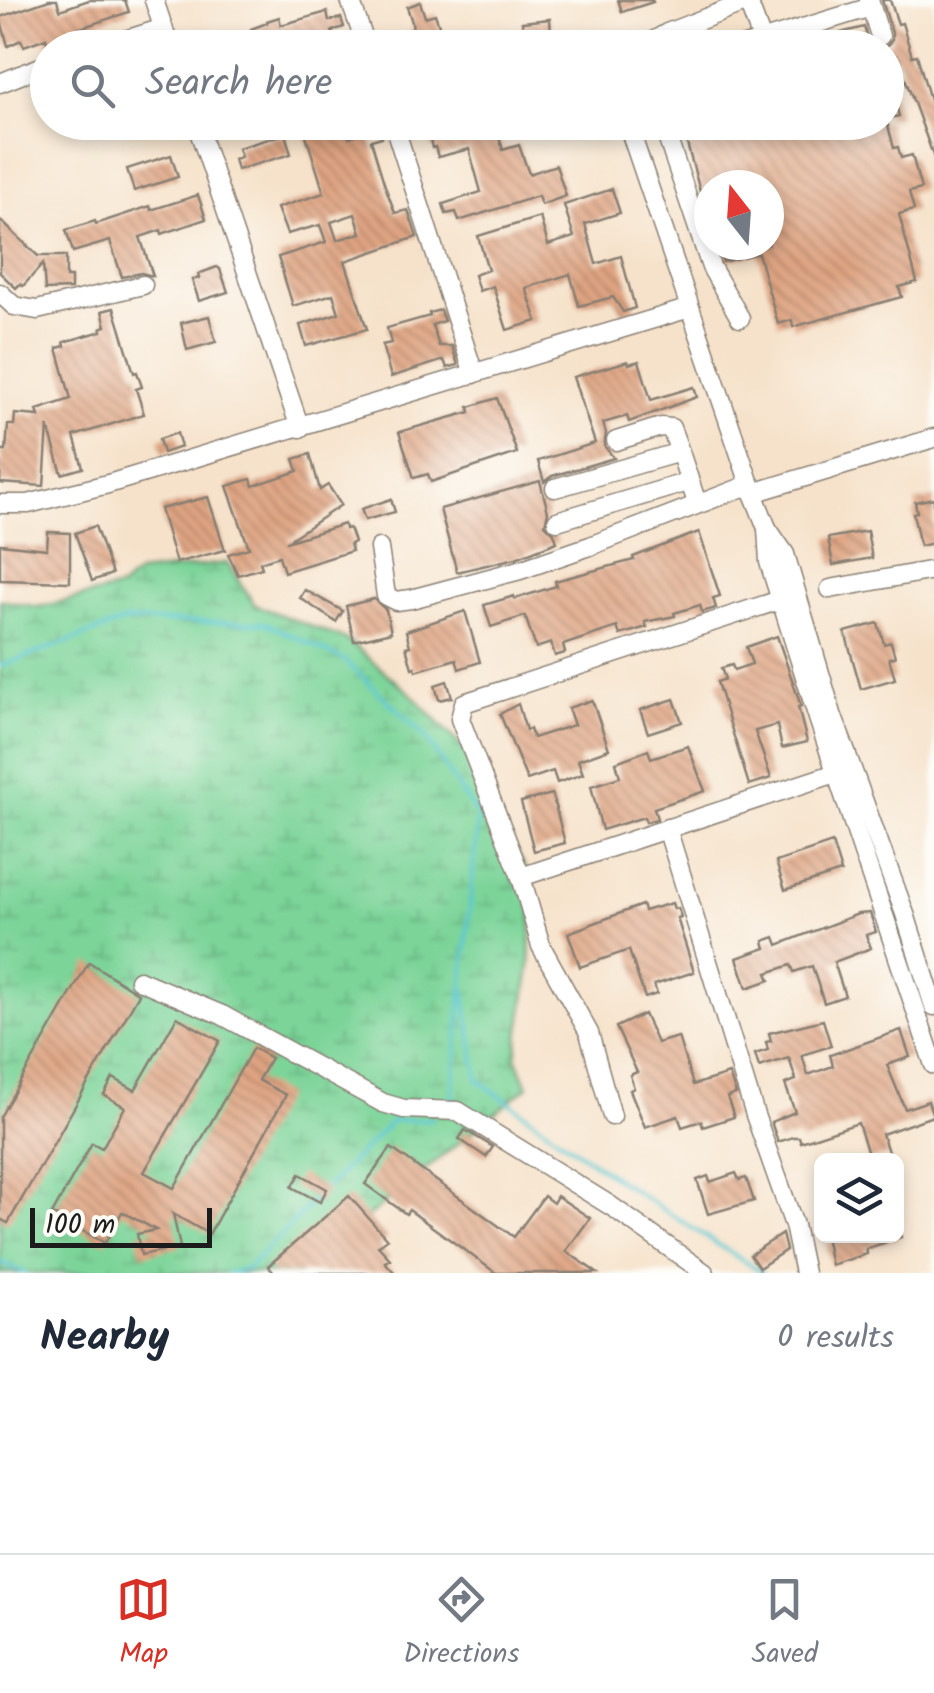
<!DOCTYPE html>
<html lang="en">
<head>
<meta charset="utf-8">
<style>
  body { margin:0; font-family:Kalam,sans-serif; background:#f2f2f3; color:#1f2937 }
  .controls { position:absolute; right:30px; bottom:30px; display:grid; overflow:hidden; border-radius:15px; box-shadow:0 5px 15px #0003 }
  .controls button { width:90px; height:90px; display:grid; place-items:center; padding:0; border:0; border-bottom:2px solid #e0e1e3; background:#fff; color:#1f2937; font:50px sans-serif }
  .compass { position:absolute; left:694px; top:170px; width:90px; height:90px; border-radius:50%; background:#fff; box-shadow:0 5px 15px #0003; rotate:343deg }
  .scale { position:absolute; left:30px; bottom:25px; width:182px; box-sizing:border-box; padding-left:10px; border:5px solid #1c1c1c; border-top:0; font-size:28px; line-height:35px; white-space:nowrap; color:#1c1c1c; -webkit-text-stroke:8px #fdfcf7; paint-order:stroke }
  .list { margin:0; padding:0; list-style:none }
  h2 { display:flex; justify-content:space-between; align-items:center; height:130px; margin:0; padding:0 40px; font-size:42px }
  h2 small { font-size:32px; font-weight:400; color:#747a83 }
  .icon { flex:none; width:55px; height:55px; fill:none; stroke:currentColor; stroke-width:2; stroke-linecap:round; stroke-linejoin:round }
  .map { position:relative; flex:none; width:934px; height:1273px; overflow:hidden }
  .search { position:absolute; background:#fff; box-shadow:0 5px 15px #0003; left:30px; right:30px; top:30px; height:110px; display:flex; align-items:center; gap:25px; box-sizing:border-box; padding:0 35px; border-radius:55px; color:#747a83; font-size:38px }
  .sheet { height:280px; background:#fff }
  nav { display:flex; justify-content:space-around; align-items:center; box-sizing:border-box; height:140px; border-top:2px solid #e0e1e3; background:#fff; font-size:28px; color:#747a83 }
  nav a { display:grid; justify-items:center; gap:5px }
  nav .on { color:#d93025 }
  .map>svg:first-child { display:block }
</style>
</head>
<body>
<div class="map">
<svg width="934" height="1273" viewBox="0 0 934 1273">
  <defs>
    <pattern id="wetland-marsh" width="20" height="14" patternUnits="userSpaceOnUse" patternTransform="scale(2.5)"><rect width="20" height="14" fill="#7cd499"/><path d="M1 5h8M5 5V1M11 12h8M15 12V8" fill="none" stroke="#6bb583"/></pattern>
    <pattern id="building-back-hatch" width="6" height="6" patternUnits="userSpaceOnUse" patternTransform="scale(2.5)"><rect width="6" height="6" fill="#dfa482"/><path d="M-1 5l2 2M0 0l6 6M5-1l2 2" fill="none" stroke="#b4856a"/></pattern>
  </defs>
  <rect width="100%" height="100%" fill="#fdfcf7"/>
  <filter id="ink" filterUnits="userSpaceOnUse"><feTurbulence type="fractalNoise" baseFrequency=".01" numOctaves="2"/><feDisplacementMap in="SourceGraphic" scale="20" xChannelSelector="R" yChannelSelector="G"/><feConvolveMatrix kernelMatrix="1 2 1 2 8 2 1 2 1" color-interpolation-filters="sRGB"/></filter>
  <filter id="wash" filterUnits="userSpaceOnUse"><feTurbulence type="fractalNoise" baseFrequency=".0048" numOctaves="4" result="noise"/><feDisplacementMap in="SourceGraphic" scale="40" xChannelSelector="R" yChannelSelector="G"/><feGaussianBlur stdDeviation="2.25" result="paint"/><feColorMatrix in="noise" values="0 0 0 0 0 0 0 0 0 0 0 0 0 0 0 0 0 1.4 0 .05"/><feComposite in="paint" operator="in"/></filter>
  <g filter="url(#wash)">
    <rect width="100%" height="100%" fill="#f6e2ca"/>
    <polygon fill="url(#wetland-marsh)" stroke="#4c785a" stroke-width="2.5" points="227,563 255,605 347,640 410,693 464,749 533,883 530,967 516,1057 528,1086 299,1273 0,1273 0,600 39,607 121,588 138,573"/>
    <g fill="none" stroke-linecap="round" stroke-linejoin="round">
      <g stroke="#5bc8d0" stroke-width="4">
        <polyline points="0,666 126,621 265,623 344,660 424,735 478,817 452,1100"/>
        <polyline points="464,989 478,1080 619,1181 762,1273"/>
        <polyline points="322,1192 392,1121 433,1119"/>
        <polyline points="0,1262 26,1273"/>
        <polyline points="227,1273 247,1269 316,1199"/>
      </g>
    </g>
    <g id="blocks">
      <g fill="url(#building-back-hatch)" fill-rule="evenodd">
        <polygon points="49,0 57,0 60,10 89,0 125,0 129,12 68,32 69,38 48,45 46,38 24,46 21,40 8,46 0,17"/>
        <polygon points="618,0 652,0 653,2 622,12"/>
        <polygon points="882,0 890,0 898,24 902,23 912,56 917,55 934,114 934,158 897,56 886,59 885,48 892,40 892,33"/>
        <polygon points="420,2 425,17 435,14 447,48 412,48 407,33 413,31 412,22 407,7"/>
        <polygon points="327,12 329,21 341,18 344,27 332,31 335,40 309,48 257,48 251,29 267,23 267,21 279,17 281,25"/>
        <polygon points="550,19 552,48 524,48 522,22"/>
        <polygon points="864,27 868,41 876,48 799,48 798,44"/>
        <polygon points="890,81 899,116 886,119 886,82"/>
        <path d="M339,122h6l4,15 30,-9 3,9 -11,3 14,46 10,27 13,-3 9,27 -72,24 22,68 -61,17 -6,-21 39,-12 -6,-19 -40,12 -15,-49 48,-15 -6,-17 -33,9 -10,-26 47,-15 -19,-61zM355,214l6,19 -24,7 -6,-18z"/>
        <polygon points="460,122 494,122 503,150 519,145 529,174 556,165 566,196 541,205 538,196 459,221 456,212 446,214 443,204 481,192 469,149 438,157 435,147 432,148 428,131"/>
        <polygon points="516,122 546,122 547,125 519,133"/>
        <polygon points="681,122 887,122 894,148 898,147 901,158 912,155 921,189 909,192 914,210 899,214 917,282 899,287 902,297 793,327 792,320 778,324 758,253 723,262 717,245 769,245 769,185 709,185 709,213 706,213"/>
        <polygon points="285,134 291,154 237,170 234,159 241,157 238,148"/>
        <polygon points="171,155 178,177 134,191 127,169"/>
        <polygon points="612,189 620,213 585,224 596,264 621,256 635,308 623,312 613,297 579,306 570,274 526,288 537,321 507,330 493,286 479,291 474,275 488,270 478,236 540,217 548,245 574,237 564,205"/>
        <polygon points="198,195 206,219 162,234 161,230 140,237 153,276 141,273 122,277 110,241 73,252 66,230 95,221 96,224 150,206 151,210"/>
        <polygon points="0,220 38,256 66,256 66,277 71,277 71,289 45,290 43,264 23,286 20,284 16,288 0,273"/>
        <polygon points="217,267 220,269 228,292 199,301 192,280 199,278 198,274"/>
        <polygon points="114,308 134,373 137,372 142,387 136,389 144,414 74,436 83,468 62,474 48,426 44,486 0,483 1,451 6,451 8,425 14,425 15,414 39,416 37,410 71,399 57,348 65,346 64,342 102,331 101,328 106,326 102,311"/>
        <polygon points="440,310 444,321 432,325 439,346 452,346 458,365 447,368 444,360 391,377 382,345 391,343 387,328 430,316 429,313"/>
        <polygon points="209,316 216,342 187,350 181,323"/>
        <polygon points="628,361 629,364 639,361 651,400 694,387 697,397 629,422 627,416 603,423 606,433 604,446 614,458 552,476 544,482 538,461 595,443 573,377"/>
        <polygon points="497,398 517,453 431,482 428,474 414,478 399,432 470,412 469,407"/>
        <polygon points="177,433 181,447 163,453 159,439"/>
        <polygon points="310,454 320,490 328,485 341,505 286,542 344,524 345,529 349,528 354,542 350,544 352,551 284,572 279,556 260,562 262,568 238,575 228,554 249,548 227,486 251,479 253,486 298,471 294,459"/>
        <polygon points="540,481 548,512 545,524 554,533 557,542 516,558 457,572 440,509"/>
        <polygon points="208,497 225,550 176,563 160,509"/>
        <polygon points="934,498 934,543 920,546 913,513 917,512 915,502"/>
        <polygon points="391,499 395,512 365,520 361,509"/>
        <polygon points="95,526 112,574 92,581 75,533"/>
        <polygon points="867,531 872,558 833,565 828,538"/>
        <polygon points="48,532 70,533 70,582 0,580 0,544 47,549"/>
        <polygon points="699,532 720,596 713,598 716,608 702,612 700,605 674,613 675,616 645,622 647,627 620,635 617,627 563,645 565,653 555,656 551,643 536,648 525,616 491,627 484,605 514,596 515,599 556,586 555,581 634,560 633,557"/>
        <polygon points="305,590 343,611 336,622 300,598"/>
        <polygon points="374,599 386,610 391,632 354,641 346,606"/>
        <polygon points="465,611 480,662 459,669 456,659 416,671 415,667 412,668 406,647 410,646 406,631"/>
        <polygon points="878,623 884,644 891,642 895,657 889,658 895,679 861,689 845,632"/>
        <polygon points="777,636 801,706 798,707 807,742 782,748 777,725 755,731 771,778 749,785 717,682 725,679 721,668 732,665 734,670 752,664 746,647"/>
        <polygon points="447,681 452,697 439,700 435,685"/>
        <polygon points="674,699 682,722 648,733 640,710"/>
        <polygon points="592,700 609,749 578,760 583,774 557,783 553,771 527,780 500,714 518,704 526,730 530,729 533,738 574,725 568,708"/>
        <polygon points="688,746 705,791 654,808 657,819 646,822 644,817 602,830 591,786 620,777 616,762 648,750 651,758"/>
        <polygon points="552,794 565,843 534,851 521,802"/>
        <polygon points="832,843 841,872 785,890 776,862"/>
        <polygon points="672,903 674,909 678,908 681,917 677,918 694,972 654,985 657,994 645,998 629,950 580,967 568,933 642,905 644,911"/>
        <polygon points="870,913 876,932 866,935 871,948 834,962 845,996 824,1003 812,966 794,972 791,965 767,973 770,980 747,988 737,958 766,948 764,941 775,937 778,945 858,914"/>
        <polygon points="89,962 139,994 8,1223 0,1219 0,1117"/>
        <polygon points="644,1014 657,1043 678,1037 693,1085 729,1074 736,1094 727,1097 734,1117 703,1127 701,1121 682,1127 678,1116 645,1127 630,1090 634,1088 630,1075 637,1072 616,1027"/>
        <polygon points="177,1017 220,1041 144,1172 174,1188 253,1048 271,1058 258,1080 286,1095 209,1234 173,1214 180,1247 141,1255 137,1234 156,1230 122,1212 105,1243 52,1214 92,1143 102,1148 125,1107 104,1095 113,1078 135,1090"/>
        <polygon points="823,1020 831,1046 802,1055 808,1075 833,1066 830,1055 901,1030 910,1057 887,1065 905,1109 928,1101 933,1116 882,1134 889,1155 870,1160 858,1123 801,1142 799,1137 793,1137 778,1142 771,1122 795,1112 785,1084 796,1080 789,1058 759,1067 755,1054 768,1050 766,1042 771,1041 769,1033"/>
        <polygon points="465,1130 493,1147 486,1157 459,1139"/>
        <polygon points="391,1148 514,1237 544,1196 553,1203 557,1196 590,1218 566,1251 597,1273 496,1273 409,1210 406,1214 365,1184"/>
        <polygon points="736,1173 739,1180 746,1178 754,1201 708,1214 697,1180 708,1176 710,1182"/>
        <polygon points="300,1174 327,1189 320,1202 292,1187"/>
        <polygon points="349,1196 387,1239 378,1246 390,1259 385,1262 395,1273 274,1273 268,1266"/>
        <polygon points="782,1234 786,1250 759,1268 750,1255"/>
        <polygon points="825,1236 901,1236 901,1237 866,1249 867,1254 831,1265"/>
      </g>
    </g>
  </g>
  <g filter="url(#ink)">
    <use href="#blocks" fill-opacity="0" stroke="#897f73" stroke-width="2.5"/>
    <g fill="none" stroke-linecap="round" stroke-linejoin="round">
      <g stroke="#897f73" stroke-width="21">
        <g id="minor">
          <polyline points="154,0 170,48"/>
          <polyline points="350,0 367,48"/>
          <polyline points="869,0 880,36"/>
          <polyline points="748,2 762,40"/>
          <polyline points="100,48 163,28"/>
          <polyline points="641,48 667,33 752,0"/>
          <polyline points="738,48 871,7"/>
          <polyline points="0,83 48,64"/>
          <polyline points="196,122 300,428"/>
          <polyline points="393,122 474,374"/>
          <polyline points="627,122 753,493 767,528 785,554 832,714 905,914 934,1006"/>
          <polyline points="662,122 711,267 740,318"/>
          <polyline points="0,293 14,306 37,310 143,285"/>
          <polyline points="616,441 661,427 671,428 680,452"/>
          <polyline points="555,488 680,452 697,503"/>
          <polyline points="753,493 934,438"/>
          <polyline points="0,504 28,504 108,484 690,308"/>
          <polyline points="557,521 688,482"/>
          <polyline points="767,528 769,562 818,718 934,1065"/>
          <polyline points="379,548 386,596 396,601 411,599 520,570 590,546 751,484"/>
          <polyline points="830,589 934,570"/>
          <polyline points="667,828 755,1115 794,1225 804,1273"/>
          <polyline points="521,877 460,719 464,703 789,597"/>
          <polyline points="139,980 222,1015 383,1103 404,1109 458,1111 611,1206 705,1273"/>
          <polyline points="612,1116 589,1033 541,946 521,877 851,768"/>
        </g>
      </g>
      <use href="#minor" stroke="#fff" stroke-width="18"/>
    </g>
  </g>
</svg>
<div class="controls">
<button><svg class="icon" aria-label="layers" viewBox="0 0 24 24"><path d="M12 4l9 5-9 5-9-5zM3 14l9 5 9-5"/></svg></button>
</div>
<svg class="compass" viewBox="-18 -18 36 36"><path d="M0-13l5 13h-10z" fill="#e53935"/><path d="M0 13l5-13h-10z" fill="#747a83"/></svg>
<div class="scale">100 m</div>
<div class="search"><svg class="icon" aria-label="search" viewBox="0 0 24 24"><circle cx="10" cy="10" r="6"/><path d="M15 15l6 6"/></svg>Search here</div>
</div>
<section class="sheet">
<h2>Nearby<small>0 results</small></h2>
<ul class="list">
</ul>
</section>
<nav>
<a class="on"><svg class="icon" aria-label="map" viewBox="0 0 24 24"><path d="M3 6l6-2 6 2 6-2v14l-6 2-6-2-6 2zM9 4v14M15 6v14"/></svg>Map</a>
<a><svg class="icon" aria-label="directions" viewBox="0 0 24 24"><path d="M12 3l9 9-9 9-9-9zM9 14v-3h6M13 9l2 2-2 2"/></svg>Directions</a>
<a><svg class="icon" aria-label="saved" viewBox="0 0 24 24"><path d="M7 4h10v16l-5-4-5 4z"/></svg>Saved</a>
</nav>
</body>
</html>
